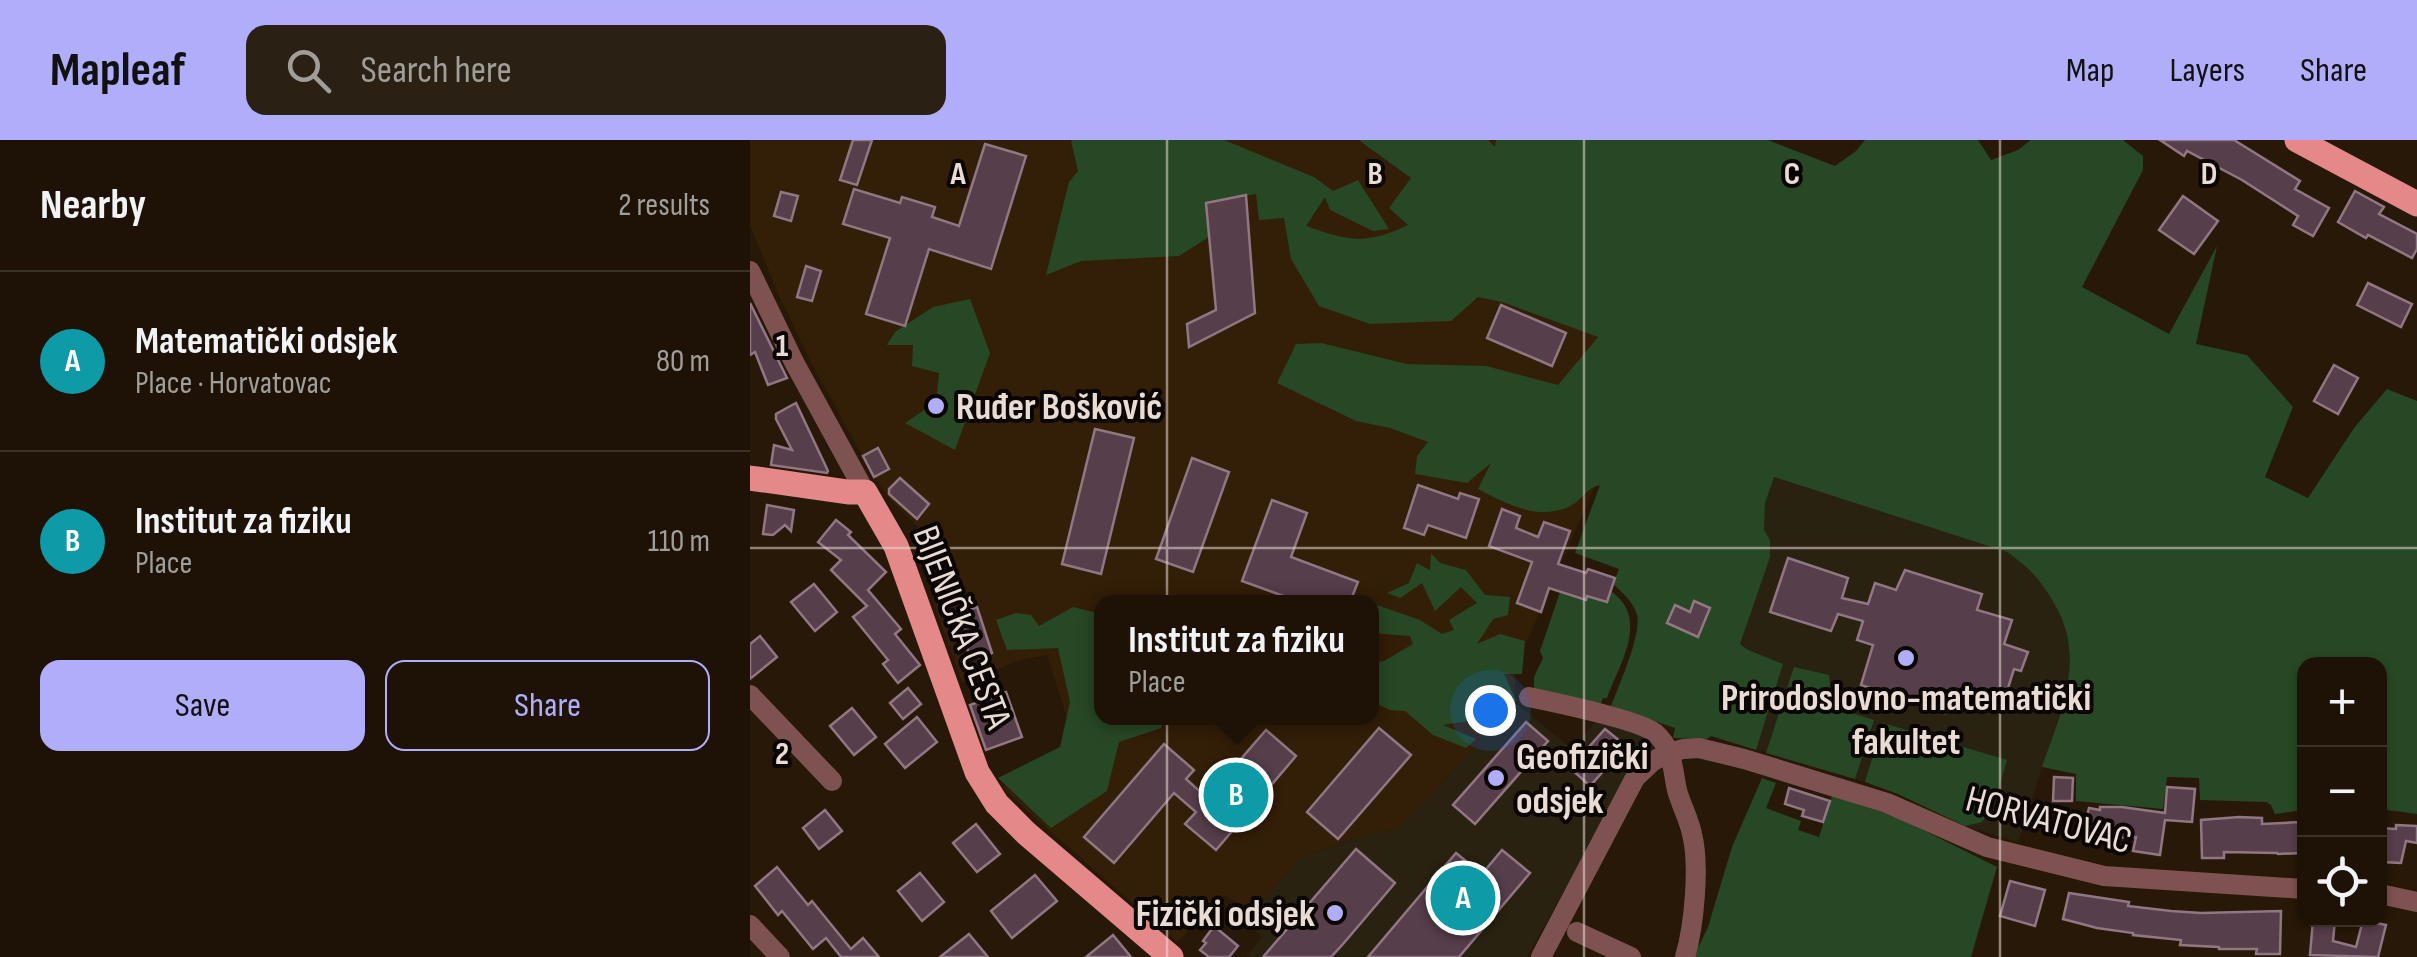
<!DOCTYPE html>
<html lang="en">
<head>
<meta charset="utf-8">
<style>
  body { margin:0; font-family:"Sofia Sans Condensed",sans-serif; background:#2a2013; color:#f1f3f6 }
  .controls { position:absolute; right:30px; bottom:30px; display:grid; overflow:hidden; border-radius:20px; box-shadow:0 2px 8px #0004 }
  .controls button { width:90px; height:90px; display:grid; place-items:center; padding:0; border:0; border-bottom:2px solid #3b3227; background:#1d1205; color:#f1f3f6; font:50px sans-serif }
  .you { position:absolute; left:740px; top:570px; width:35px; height:35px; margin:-25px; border:8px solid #fff; border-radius:50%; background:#1a73e8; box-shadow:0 0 0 15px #1a73e833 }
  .badge { display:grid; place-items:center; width:65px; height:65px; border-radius:50%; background:#b0aefa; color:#fff; font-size:32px; font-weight:700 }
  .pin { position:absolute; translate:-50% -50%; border:5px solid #fff; box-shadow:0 2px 10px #0006 }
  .popup { position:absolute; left:344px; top:455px; width:285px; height:130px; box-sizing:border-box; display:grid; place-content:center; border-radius:20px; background:#1d1205; filter:drop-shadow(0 2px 8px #0005); font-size:32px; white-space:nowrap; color:#a09e9a }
  .popup b { font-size:38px; color:#f1f3f6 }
  .popup::after { content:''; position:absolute; left:50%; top:100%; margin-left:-20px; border:20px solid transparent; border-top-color:#1d1205 }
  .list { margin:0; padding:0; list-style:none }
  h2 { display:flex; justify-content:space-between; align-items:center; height:130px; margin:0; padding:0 40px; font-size:42px }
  h2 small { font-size:32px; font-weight:400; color:#a09e9a }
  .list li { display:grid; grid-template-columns:65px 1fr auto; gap:30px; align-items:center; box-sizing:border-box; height:180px; padding:0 40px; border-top:2px solid #3b3227 }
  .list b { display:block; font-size:38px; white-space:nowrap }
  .list p { margin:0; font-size:32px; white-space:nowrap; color:#a09e9a }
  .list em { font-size:32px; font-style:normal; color:#a09e9a }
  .actions { display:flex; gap:20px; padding:30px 40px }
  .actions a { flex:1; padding:22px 0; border:2px solid #b0aefa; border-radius:20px; text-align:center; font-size:35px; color:#b0aefa }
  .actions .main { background:#b0aefa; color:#111 }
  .icon { flex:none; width:55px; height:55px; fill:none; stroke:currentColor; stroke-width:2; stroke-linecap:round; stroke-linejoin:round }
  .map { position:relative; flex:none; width:1667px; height:817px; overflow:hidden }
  header { display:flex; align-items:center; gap:60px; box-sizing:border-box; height:140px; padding:0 50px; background:#b0aefa; color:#111 }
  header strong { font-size:48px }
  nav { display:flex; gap:55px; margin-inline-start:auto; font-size:35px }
  .search { width:700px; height:90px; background:#2a2013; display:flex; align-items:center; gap:25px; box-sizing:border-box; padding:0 35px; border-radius:20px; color:#a09e9a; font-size:38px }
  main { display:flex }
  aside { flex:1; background:#1d1205 }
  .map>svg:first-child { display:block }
</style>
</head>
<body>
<header>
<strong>Mapleaf</strong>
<div class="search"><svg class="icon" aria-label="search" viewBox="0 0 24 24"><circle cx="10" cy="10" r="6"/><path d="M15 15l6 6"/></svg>Search here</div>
<nav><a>Map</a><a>Layers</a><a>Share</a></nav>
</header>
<main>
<aside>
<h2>Nearby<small>2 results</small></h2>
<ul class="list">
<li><span class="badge" style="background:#0f9aa8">A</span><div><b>Matematički odsjek</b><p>Place · Horvatovac</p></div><em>80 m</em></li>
<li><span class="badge" style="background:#0f9aa8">B</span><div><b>Institut za fiziku</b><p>Place</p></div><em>110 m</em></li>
</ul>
<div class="actions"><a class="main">Save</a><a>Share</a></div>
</aside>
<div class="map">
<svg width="1667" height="817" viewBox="0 0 1667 817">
  <rect width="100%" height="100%" fill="#271807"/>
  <path fill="#331e07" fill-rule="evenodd" d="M0,0h937l-81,321 -90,205 -2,36 -89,100 -29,27 -40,9 -56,20 -56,63 1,-14 -21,-12 -47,47 -150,-131 -25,-24 72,-47 -27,-85 -22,4 -63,23 -30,-82 8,-14 1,-13 -10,-33 -40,-39 -17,-24 -59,-107 -36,-74 -29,-71zM351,462h270v116h-270z"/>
  <g fill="#292211">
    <polygon points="1023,337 1257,412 1278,426 1295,447 1315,481 1321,514 1318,548 1268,702 1215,686 1148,654 1115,642 961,596 1003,464 1014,391 1015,363"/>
    <polygon points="764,562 822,609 848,579 893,592 905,609 883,628 777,817 496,817 512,797 494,781 550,718 606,698 646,689 675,662"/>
  </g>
  <g fill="#274825">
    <path d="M323,0h151l90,37 19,14 25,-11 31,49 -16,2 -43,-21 -5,-13 -19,29c43,15 60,19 102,-1l-19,-17 22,-30 -51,-37 1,-1h127l7,7 1,-7h272l67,26 21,-15 9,-11h113l13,20 27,-10 13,-10h92l20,16v14l-61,117 87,47 48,-88 -21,98 51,11 46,52 -28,70 43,21 46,-70 33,-39 30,12v413l-37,-5v-145h-76v146l-29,4 -4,-9 -5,-3 -66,-2 -1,-22 -32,-1 -4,32 -87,-8v-27l-34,-7c19,-56 45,-109 12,-164 -14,-24 -25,-36 -47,-51l-233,-75 -9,26 -1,27 6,10v17l-30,87 8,6 35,14 -27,86 -45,-14 -4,3 -34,-1 2,-10 -64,-22c7,-19 31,-72 26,-91 -3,-12 -15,-23 -24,-31l6,-15 -44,-16 25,-68c-13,3 -14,10 -25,18 -31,21 -69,1 -97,-14l13,-26 -24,20 -52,-9 2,-18 11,-14 -38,-14 -34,-7 -79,-38 19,-39 25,-1 86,21 79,2 72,19 40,-48 -96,-35 -24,-5 -27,24 -81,3 -51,-18 -28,-47 -7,-41 -25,2 -3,-26 -49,9 2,34 -30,19 -98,5 -35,14 23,-93 9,-11 -7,-30z"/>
    <polygon points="220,159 240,213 205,310 155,283 186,262 189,233 162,226 163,205 137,205 145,192 183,167"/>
    <polygon points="681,413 690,423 716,430 735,455 760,457 758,475 743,479 727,504 750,494 775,501 772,534 754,534 766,560 752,576 693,585 726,599 716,608 683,595 655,571 640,570 621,561 621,523 634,521 663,504 660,496 621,493 627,465 670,480 692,494 704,490 699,480 727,463 711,447 685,471 672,443 650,458 637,453 659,443 667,423 680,430"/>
    <path d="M861,451c39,28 9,72 -4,107h-4l-4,10 -65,-16v-15l9,-19 -3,-7 20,-59 25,8 2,-4 20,6z"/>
    <polygon points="323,467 351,474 351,578 416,578 411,588 369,602 357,651 301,688 248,638 310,607 320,562 308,508 257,510 246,480 266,473 281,475 289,486"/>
    <polygon points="1044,527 1079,535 1082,567 1124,580 1105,639 1016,613"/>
    <polygon points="1133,583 1257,620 1243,668 1232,682 1215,686 1148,654 1115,642"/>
    <polygon points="1012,638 1026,643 1016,668 1051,681 1048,690 1069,697 1082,656 1147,677 1247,727 1221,817 945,817 946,807 949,806 958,787 982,707"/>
  </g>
  <g fill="#563e4a" stroke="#917683" stroke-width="2.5">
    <polygon points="103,0 122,0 107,45 90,40"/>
    <polygon points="1410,0 1484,0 1550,41 1545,49 1579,68 1563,96 1543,85 1548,76 1492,40 1437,11 1434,16"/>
    <polygon points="235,4 276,16 241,129 179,109 155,186 116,174 140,98 93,84 104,49 150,63 152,57 185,67 182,77 209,86"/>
    <polygon points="1605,51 1634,67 1629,74 1667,94 1667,109 1662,118 1618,95 1616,98 1588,82"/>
    <polygon points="31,52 48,56 41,81 24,76"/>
    <polygon points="496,55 505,173 439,207 437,184 466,170 456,63"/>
    <polygon points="1433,56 1468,81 1444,114 1409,90"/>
    <polygon points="56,126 71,131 62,161 47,157"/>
    <polygon points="1618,143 1662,164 1651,187 1607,165"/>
    <polygon points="0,163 37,238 18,245 5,212 0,215"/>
    <polygon points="751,165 816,193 802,226 737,198"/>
    <polygon points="1584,225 1608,238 1588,274 1564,261"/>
    <polygon points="46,263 78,331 77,333 21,325 24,305 42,310 26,279 26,274"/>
    <polygon points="345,289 384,298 351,434 312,424"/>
    <polygon points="128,308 139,329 124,337 113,316"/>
    <polygon points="442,318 479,332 443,432 406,419"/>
    <polygon points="150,338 179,364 167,379 139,354 139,349"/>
    <polygon points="668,345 708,359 710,353 729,359 716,398 678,385 674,395 654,388"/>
    <polygon points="522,360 557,373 541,417 608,442 600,462 550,462 492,441"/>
    <polygon points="17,365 44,370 41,391 35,385 23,395 13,394"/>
    <polygon points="752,369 770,376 766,388 788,397 794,382 820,391 808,424 836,433 838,429 865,438 857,462 837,456 836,460 799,448 791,472 767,463 782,422 739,406"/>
    <polygon points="86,380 101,392 98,395 136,432 118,450 151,489 145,494 170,525 148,543 133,524 138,520 103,477 117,466 81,430 91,420 68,402"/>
    <polygon points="1038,418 1098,438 1092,458 1118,464 1125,443 1146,450 1155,430 1232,454 1227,470 1262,480 1254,504 1278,512 1271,531 1264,529 1252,567 1201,551 1194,573 1111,545 1123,505 1107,500 1113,481 1088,474 1081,491 1020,472"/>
    <polygon points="64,444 87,472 65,491 41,462"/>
    <polygon points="944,461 960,468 948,497 917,483 925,465 940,472"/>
    <polygon points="227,467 242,513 221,520 206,474"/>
    <polygon points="10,496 27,517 0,539 0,504"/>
    <polygon points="158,548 171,564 153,579 140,563"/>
    <polygon points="256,552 272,597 236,610 220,565"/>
    <polygon points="102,568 126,597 104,615 80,586"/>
    <polygon points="167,577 187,602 155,628 135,604"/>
    <polygon points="776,582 798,601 725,684 703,665"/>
    <polygon points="629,588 661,615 588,699 557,672"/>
    <polygon points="855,589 876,606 840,646 820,628"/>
    <polygon points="516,590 546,616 466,710 435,684 446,672 424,653 364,723 334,697 414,604 444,630 436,639 457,658"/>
    <polygon points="1304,637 1323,638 1322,661 1303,661"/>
    <polygon points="1417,647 1445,649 1442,682 1415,680 1410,715 1383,711 1386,697 1349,698 1332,696 1339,668 1350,670 1350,667 1372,667 1415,673"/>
    <polygon points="1039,648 1080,661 1073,682 1052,676 1054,670 1035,664"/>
    <polygon points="75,670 92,691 69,709 53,688"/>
    <polygon points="1489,677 1512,678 1512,684 1550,682 1552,713 1528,714 1527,713 1474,712 1474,718 1452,718 1451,680"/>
    <polygon points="226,684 250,714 227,732 203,703"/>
    <polygon points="1646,685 1667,686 1667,703 1656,701 1651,723 1630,722 1630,688 1646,689"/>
    <polygon points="606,709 645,743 593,804 581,817 513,817"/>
    <polygon points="752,710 780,733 709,817 618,817 706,713 732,734"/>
    <polygon points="27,727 58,765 62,761 101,809 113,798 129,817 91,817 76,798 63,809 32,771 28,775 5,746"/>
    <polygon points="170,733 194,762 172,781 148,751"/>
    <polygon points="285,735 307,761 262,798 241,771"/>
    <polygon points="1260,741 1295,750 1285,786 1250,776"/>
    <polygon points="1319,753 1379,762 1378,766 1421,771 1451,773 1531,771 1530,814 1506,814 1507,809 1469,809 1469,807 1430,805 1431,800 1383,795 1383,793 1347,788 1313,779"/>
    <polygon points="1563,780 1585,780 1583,801 1606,807 1613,780 1636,785 1628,817 1560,815"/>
    <polygon points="464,786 488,806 479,817 459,817 450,810 456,803 453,801"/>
    <polygon points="219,794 238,817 190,817"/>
    <polygon points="363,795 381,817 336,817"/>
  </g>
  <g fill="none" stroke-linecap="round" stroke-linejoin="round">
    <g stroke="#7f5252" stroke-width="20">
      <polyline points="0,131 44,222 115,352"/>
      <polyline points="0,555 82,641"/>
      <path d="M779,557c24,5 111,23 126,36 19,17 17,35 22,57 4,15 12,29 15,44 8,32 2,92 -7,123"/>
      <polyline points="1630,754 1667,762"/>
      <polyline points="0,785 30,817"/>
      <polyline points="827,792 881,817"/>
      <polyline points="791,817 885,638 903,621 919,613 933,609 949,608 994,619 1137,663 1237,707 1354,736 1554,749"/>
    </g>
    <g stroke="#e48889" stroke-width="25">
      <polyline points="1547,0 1667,64"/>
      <polyline points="0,338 98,352 115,352 146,406 227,632 247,664 276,693 421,817"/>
    </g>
  </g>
  <path fill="none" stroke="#e9ddd3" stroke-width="2.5" stroke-opacity="0.55" d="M417,0v817M834,0v817M1250,0v817M0,408h1667"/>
  <g fill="#b0aefa" stroke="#0b0502" stroke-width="4">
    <circle cx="186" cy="266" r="10"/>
    <circle cx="1156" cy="518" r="10"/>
    <circle cx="746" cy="638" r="10"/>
    <circle cx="585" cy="773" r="10"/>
  </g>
  <g text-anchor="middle" stroke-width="8" stroke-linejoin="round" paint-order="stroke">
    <g font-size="38" font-weight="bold" fill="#e9ddd3" stroke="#0b0502" text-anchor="start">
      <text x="206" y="279">Ruđer Bošković</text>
      <text x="1156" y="570" text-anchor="middle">Prirodoslovno-matematički<tspan x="1156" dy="44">fakultet</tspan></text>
      <text x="766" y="629">Geofizički<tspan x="766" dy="44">odsjek</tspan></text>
      <text x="565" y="786" text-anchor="end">Fizički odsjek</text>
    </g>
    <g font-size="38" fill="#e9ddd3" stroke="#0b0502">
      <text transform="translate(213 487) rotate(69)" y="13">BIJENIČKA CESTA</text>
      <text transform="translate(1299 679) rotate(15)" y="13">HORVATOVAC</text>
    </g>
  </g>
  <g font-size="32" text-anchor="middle" font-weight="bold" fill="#e9ddd3" stroke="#0b0502" stroke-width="8" stroke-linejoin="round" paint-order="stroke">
    <text x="208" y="44">A</text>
    <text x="625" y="44">B</text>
    <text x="1042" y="44">C</text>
    <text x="1459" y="44">D</text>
    <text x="32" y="216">1</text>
    <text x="32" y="624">2</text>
  </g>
</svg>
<div class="controls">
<button>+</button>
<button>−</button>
<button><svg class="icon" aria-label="locate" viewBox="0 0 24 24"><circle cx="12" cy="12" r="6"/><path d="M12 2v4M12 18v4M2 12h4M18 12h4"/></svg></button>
</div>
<div class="you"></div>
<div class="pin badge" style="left:713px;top:758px;background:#0f9aa8">A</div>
<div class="pin badge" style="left:486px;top:655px;background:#0f9aa8">B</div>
<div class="popup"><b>Institut za fiziku</b>Place</div>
</div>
</main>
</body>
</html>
